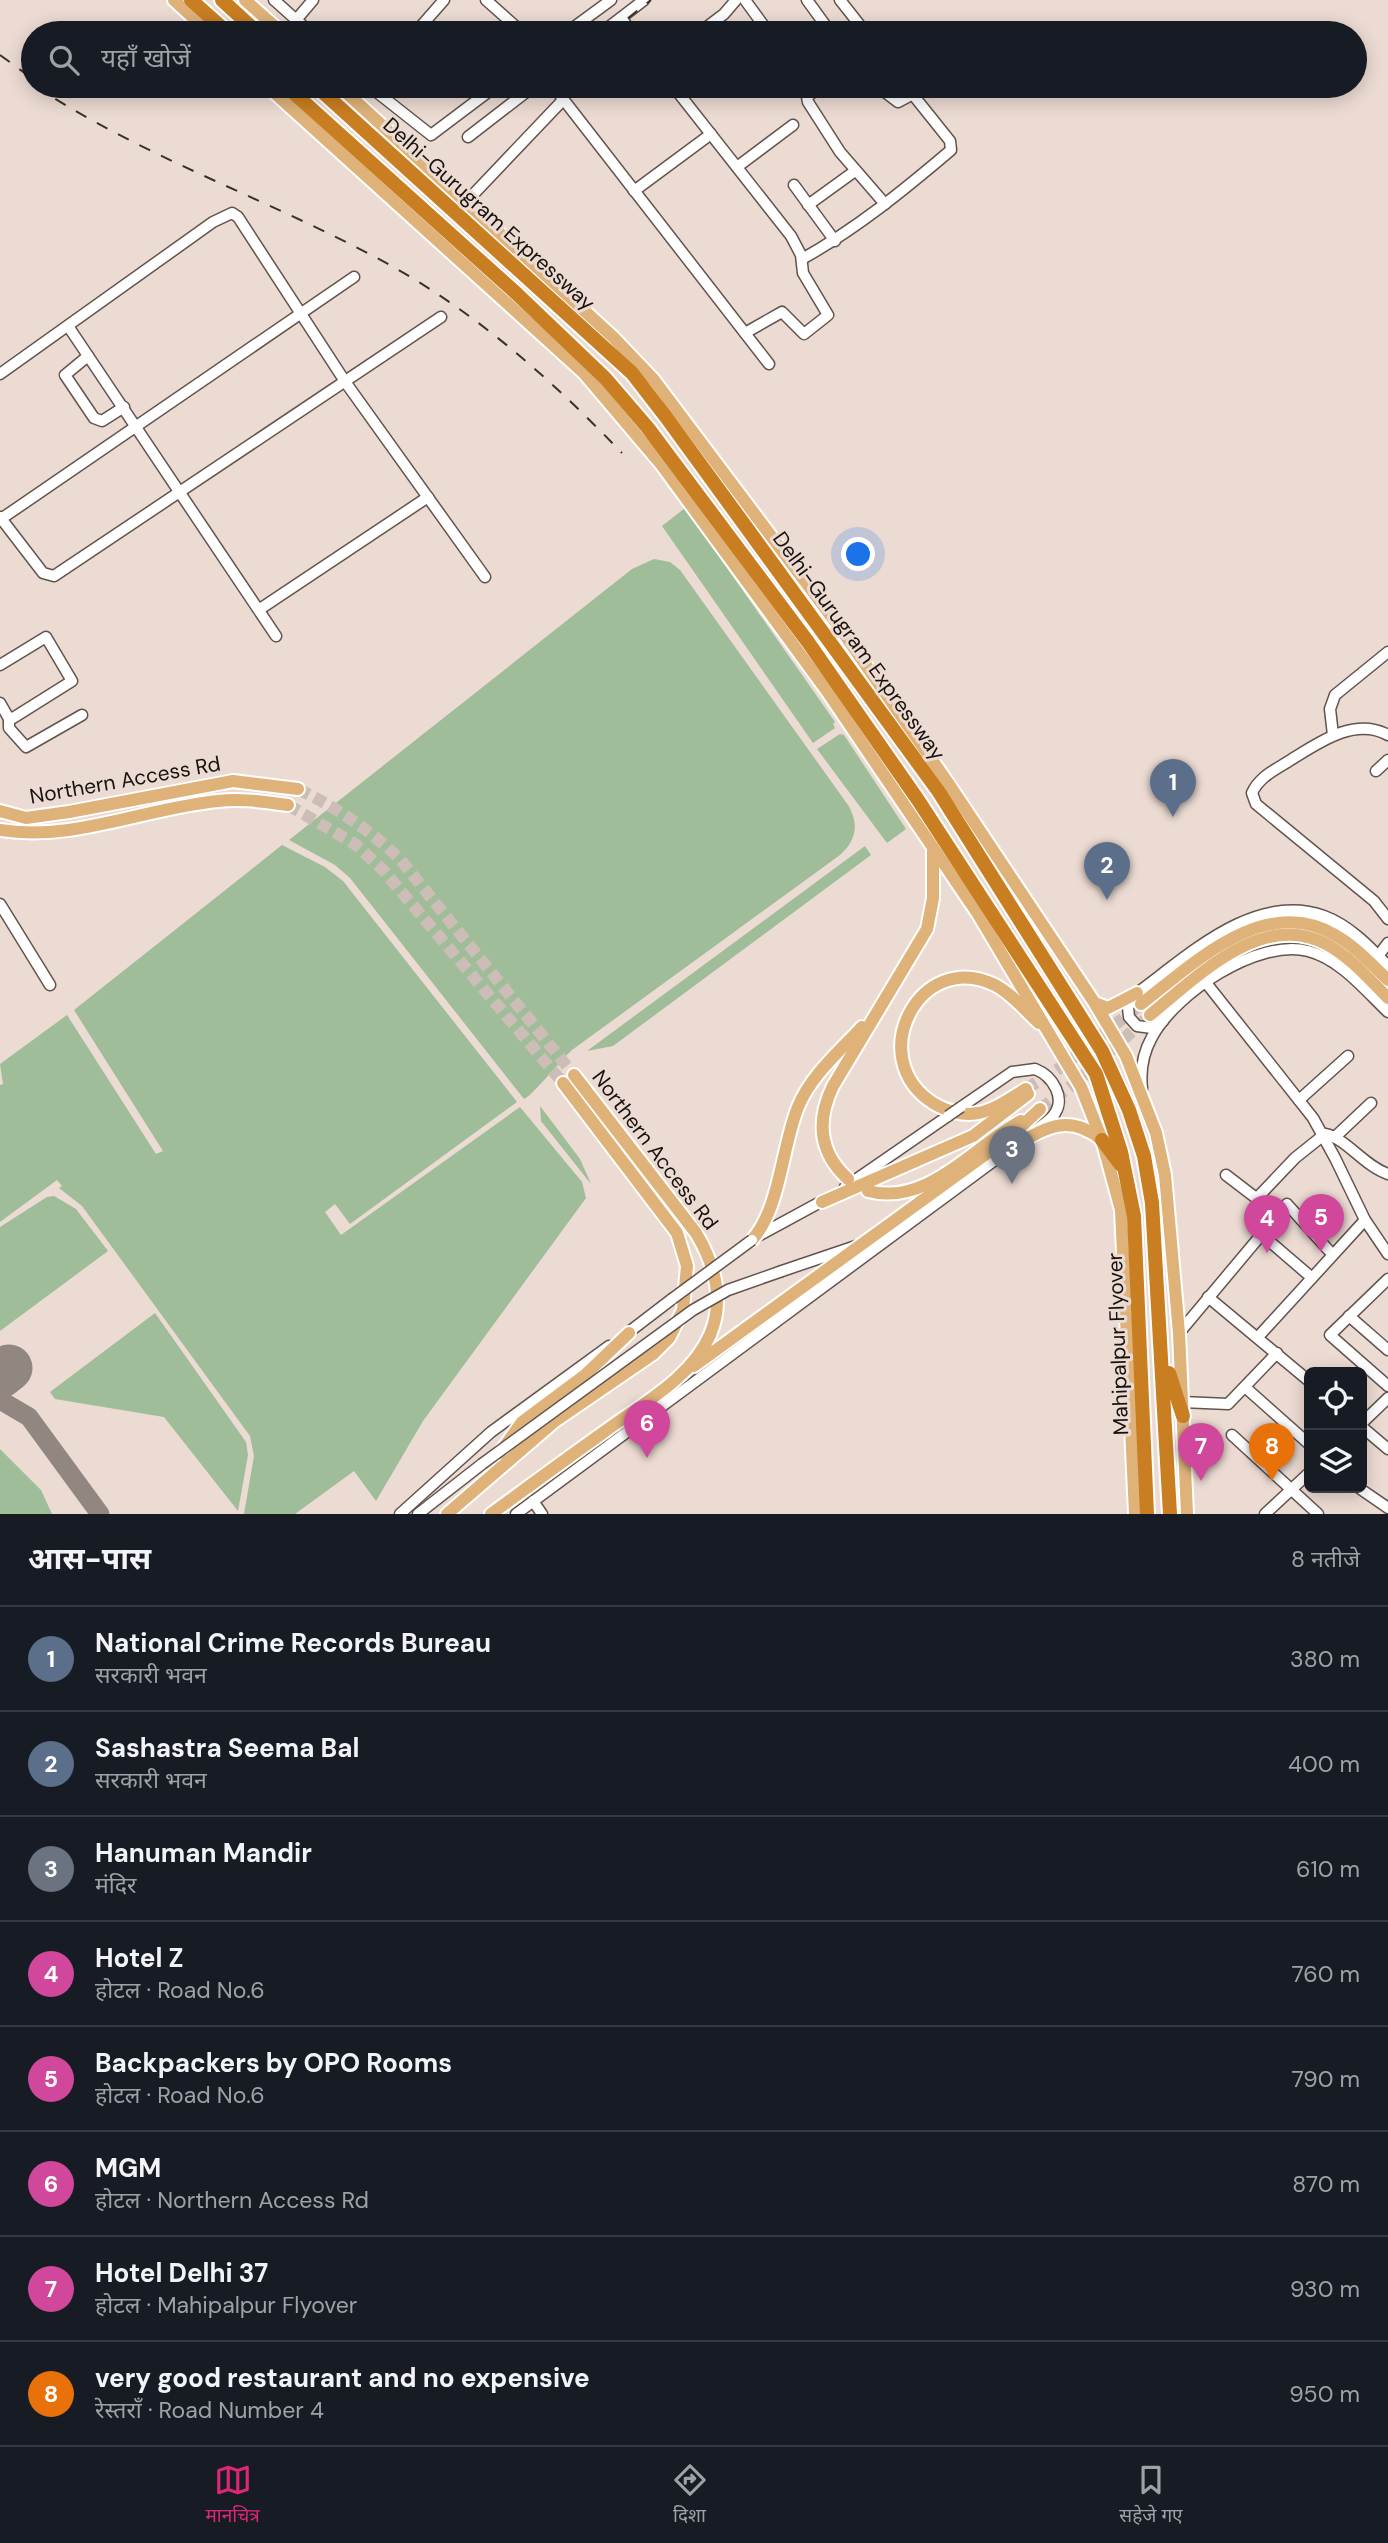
<!DOCTYPE html>
<html lang="hi">
<head>
<meta charset="utf-8">
<style>
  body { margin:0; font-family:"DM Sans","Noto Sans Devanagari",sans-serif; background:#242831; color:#f1f3f6 }
  .controls { position:absolute; right:21px; bottom:21px; display:grid; overflow:hidden; border-radius:10px; box-shadow:0 4px 18px #0003 }
  .controls button { width:63px; height:63px; display:grid; place-items:center; padding:0; border:0; border-bottom:2px solid #363941; background:#171b24; color:#f1f3f6; font:35px sans-serif }
  .you { position:absolute; left:859px; top:555px; width:24px; height:24px; margin:-18px; border:5px solid #fff; border-radius:50%; background:#1a73e8; box-shadow:0 0 0 10px #1a73e833 }
  .badge { display:grid; place-items:center; width:46px; height:46px; border-radius:50%; background:#db2777; color:#fff; font-size:23px; font-weight:700 }
  .pin { position:absolute; translate:-50% -58px; filter:drop-shadow(0 2px 4px #0008) }
  .pin::after { content:''; position:absolute; top:37px; width:24px; height:21px; background:inherit; clip-path:polygon(0 0,100% 0,50% 100%) }
  .list { margin:0; padding:0; list-style:none }
  h2 { display:flex; justify-content:space-between; align-items:center; height:91px; margin:0; padding:0 28px; font-size:30px }
  h2 small { font-size:23px; font-weight:400; color:#9ea1a6 }
  .list li { display:grid; grid-template-columns:46px 1fr auto; gap:21px; align-items:center; box-sizing:border-box; height:105px; padding:0 28px; border-top:2px solid #363941 }
  .list b { display:block; font-size:26px; white-space:nowrap }
  .list p { margin:0; font-size:23px; white-space:nowrap; color:#9ea1a6 }
  .list em { font-size:23px; font-style:normal; color:#9ea1a6 }
  .icon { flex:none; width:38px; height:38px; fill:none; stroke:currentColor; stroke-width:2; stroke-linecap:round; stroke-linejoin:round }
  .map { position:relative; flex:none; width:1388px; height:1514px; overflow:hidden }
  .search { position:absolute; background:#171b24; box-shadow:0 4px 18px #0003; left:21px; right:21px; top:21px; height:77px; display:flex; align-items:center; gap:18px; box-sizing:border-box; padding:0 24px; border-radius:38px; color:#9ea1a6; font-size:26px }
  .sheet { height:931px; background:#171b24 }
  nav { display:flex; justify-content:space-around; align-items:center; box-sizing:border-box; height:98px; border-top:2px solid #363941; background:#171b24; font-size:19px; color:#9ea1a6 }
  nav a { display:grid; justify-items:center; gap:4px }
  nav .on { color:#db2777 }
  .map>svg:first-child { display:block }
</style>
</head>
<body>
<div class="map">
<svg width="1388" height="1514" viewBox="0 0 1388 1514">
  <rect width="100%" height="100%" fill="#ecdbd3"/>
  <g fill="#9ebd98">
    <polygon points="685,508 835,722 833,724 835,728 813,743 662,526"/>
    <path d="M654,559l16,3 10,8 168,235c11,18 9,35 -8,50l-268,195c-11,10 -40,46 -48,49l-174,-221 -15,-13 -46,-25 343,-271z"/>
    <polygon points="840,734 844,735 906,829 887,843 817,749"/>
    <polygon points="282,845 325,867 343,881 517,1102 350,1224 335,1204 325,1212 341,1235 520,1107 582,1182 586,1198 423,1421 376,1501 354,1471 295,1514 244,1514 254,1456 250,1436 82,1206 59,1188 62,1186 57,1180 0,1222 0,1085 3,1084 0,1064 67,1015 156,1154 163,1151 74,1010"/>
    <polygon points="865,846 871,855 613,1046 587,1051"/>
    <polygon points="540,1106 580,1159 591,1184 541,1121"/>
    <polygon points="54,1196 76,1209 108,1251 0,1331 0,1227 47,1197"/>
    <polygon points="155,1313 246,1442 248,1455 238,1511 164,1417 55,1399 50,1392"/>
    <polygon points="0,1449 41,1490 52,1514 0,1514"/>
  </g>
  <g fill="none" stroke-linecap="round" stroke-linejoin="round">
    <polyline stroke="#928680" stroke-width="19" points="0,1400 29,1417 100,1514"/>
    <polyline stroke="#928680" stroke-width="47" points="0,1375 9,1368"/>
    <g stroke="#ccbdb6" stroke-width="12" stroke-dasharray="12 6" stroke-linecap="butt">
      <path d="M298,789c39,19 70,40 101,69l175,217"/>
      <polyline points="288,805 355,844 383,870 563,1083"/>
      <polyline points="1026,1089 1063,1066 1141,1004"/>
      <polyline points="1040,1109 1075,1083 1150,1015"/>
    </g>
    <g stroke="#62544d" stroke-width="13">
      <g id="minor">
        <polyline points="274,0 311,33"/>
        <polyline points="486,0 523,33"/>
        <polyline points="745,0 769,33"/>
        <polyline points="807,0 831,33"/>
        <polyline points="840,0 866,33"/>
        <polyline points="621,18 633,33"/>
        <polyline points="296,20 313,0"/>
        <polyline points="415,33 444,0"/>
        <polyline points="566,33 611,0"/>
        <polyline points="601,33 644,0"/>
        <polyline points="699,33 724,14 736,0"/>
        <polyline points="369,86 431,135 496,86"/>
        <polyline points="553,86 769,364"/>
        <polyline points="673,86 791,236 801,255 803,273 828,315 804,334 782,312 745,333"/>
        <polyline points="821,86 807,97 808,102 840,152 885,204"/>
        <polyline points="877,86 898,102 913,94"/>
        <polyline points="468,137 534,86"/>
        <polyline points="737,167 793,125"/>
        <polyline points="794,185 835,241"/>
        <polyline points="634,191 711,134"/>
        <polyline points="467,201 563,100"/>
        <polyline points="808,205 855,171"/>
        <path d="M802,259c54,-30 102,-69 149,-109l-1,-9 -44,-55"/>
        <polyline points="68,326 276,636"/>
        <polyline points="88,356 65,375 94,418 102,421 124,407"/>
        <polyline points="0,374 213,222 232,213 238,217 346,383 485,577"/>
        <polyline points="0,517 43,573 54,576 441,317"/>
        <polyline points="1,519 354,277"/>
        <polyline points="260,609 428,497"/>
        <polyline points="0,665 46,637 72,681 13,718 8,717 0,703"/>
        <polyline points="9,718 9,728 26,747 82,715"/>
        <polyline points="1333,735 1330,709 1335,695 1388,652"/>
        <path d="M1388,735c-34,-19 -71,9 -99,26 -14,9 -30,16 -37,32l4,11 118,97 14,18"/>
        <polyline points="1376,771 1388,760"/>
        <polyline points="0,904 50,985"/>
        <polyline points="1378,956 1388,943"/>
        <polyline points="1207,984 1313,1118 1335,1158 1365,1220 1388,1254"/>
        <path d="M1163,1021l-11,7 -15,-2 -8,-9 -1,-10 9,-14c51,-37 118,-102 187,-77 25,9 46,31 64,50"/>
        <path d="M1142,1089c-2,-18 1,-36 10,-52 23,-43 105,-99 156,-86 32,8 57,39 80,61"/>
        <polyline points="1299,1100 1348,1056"/>
        <path d="M961,1107l51,-35 23,-3c18,7 32,30 18,47 -5,6 -13,11 -19,15"/>
        <polyline points="1335,1137 1371,1103"/>
        <polyline points="1226,1175 1277,1214"/>
        <polyline points="845,1187 948,1116"/>
        <path d="M1257,1198l38,-40 30,-24c21,4 39,32 63,40"/>
        <polyline points="1261,1234 1311,1277"/>
        <polyline points="756,1237 826,1199"/>
        <polyline points="782,1271 856,1246"/>
        <polyline points="1388,1279 1330,1335 1388,1386"/>
        <polyline points="1208,1297 1309,1381"/>
        <polyline points="1349,1316 1388,1350"/>
        <polyline points="1179,1333 1287,1204 1332,1254"/>
        <polyline points="625,1335 672,1299"/>
        <polyline points="1258,1337 1365,1220"/>
        <polyline points="1246,1388 1309,1444"/>
        <polyline points="1182,1402 1228,1404 1277,1353"/>
        <polyline points="1362,1423 1388,1398"/>
        <polyline points="1362,1427 1388,1449"/>
        <polyline points="1232,1435 1318,1514"/>
        <polyline points="1359,1488 1388,1508"/>
        <polyline points="533,1501 542,1514"/>
        <polyline points="400,1514 491,1432 609,1346"/>
        <polyline points="418,1514 482,1464"/>
        <polyline points="516,1514 1022,1140"/>
        <polyline points="1265,1514 1309,1473"/>
      </g>
    </g>
    <g stroke="#fff" stroke-width="16">
      <g id="major">
        <polyline points="174,0 210,33"/>
        <polyline points="245,0 282,33"/>
        <polyline points="267,86 584,373 661,464 827,691 978,914 1081,1087 1102,1140 1121,1210 1135,1514"/>
        <polyline points="339,86 613,337 654,380 840,628 948,783 1094,1002 1126,1056 1156,1133 1165,1175 1179,1333 1187,1514"/>
        <polyline points="0,811 26,818 69,812 233,781 298,789"/>
        <path d="M0,830c73,12 145,-22 218,-29 23,-3 46,1 70,4"/>
        <polyline points="1095,1003 1108,1008 1137,993"/>
        <path d="M1141,1004c52,-40 124,-111 194,-69 20,11 36,29 53,45"/>
        <path d="M1150,1015c46,-37 113,-107 178,-70 23,13 41,34 60,53"/>
        <path d="M1026,1089c-15,9 -31,21 -48,24 -15,3 -32,-2 -45,-10 -70,-45 -13,-155 62,-118 17,9 30,25 44,38"/>
        <path d="M1017,1144c32,-18 53,-30 85,-4"/>
        <path d="M848,1179c-29,-26 -32,-58 -15,-93l94,-157 6,-31v-47"/>
        <path d="M868,1191c59,16 105,-44 153,-70"/>
        <polyline points="822,1202 973,1136 1028,1094"/>
        <path d="M752,1240c28,-31 30,-94 46,-133 13,-32 41,-55 64,-80"/>
        <polyline points="694,1366 1011,1136 1040,1109"/>
        <polyline points="500,1453 522,1422 585,1375 629,1333"/>
        <polyline points="447,1514 555,1421 653,1354 669,1338 683,1310 687,1266 677,1233 563,1083"/>
        <path d="M491,1514c37,-27 75,-55 113,-82 36,-27 87,-53 106,-97 15,-35 4,-72 -14,-102l-122,-158"/>
      </g>
    </g>
    <g stroke="#fff" stroke-width="18">
      <g id="highway">
        <polyline points="191,0 228,33"/>
        <polyline points="222,0 258,33"/>
        <polyline points="286,86 517,294 605,378 648,428 808,642 918,800 1096,1074 1121,1152 1134,1216 1147,1514"/>
        <polyline points="316,86 632,373 666,417 939,792 1102,1051 1129,1110 1144,1156 1152,1203 1170,1514"/>
        <polyline points="1102,1140 1121,1165"/>
        <polyline points="1169,1373 1183,1416"/>
      </g>
    </g>
    <use href="#minor" stroke="#fff" stroke-width="10"/>
    <use href="#major" stroke="#dfb27a" stroke-width="12"/>
    <use href="#highway" stroke="#c97e21" stroke-width="14"/>
    <g stroke="#39312d" stroke-width="2" stroke-dasharray="12 12" stroke-linecap="butt">
      <polyline points="609,33 651,0"/>
      <polyline points="0,55 33,79"/>
      <path d="M35,86c107,70 227,111 340,171 95,50 173,119 247,196"/>
    </g>
    <g stroke="#62544d" stroke-width="13" stroke-linecap="butt">
      <g id="minor-bridge">
        <polyline points="948,1116 961,1107"/>
        <polyline points="672,1299 752,1240"/>
        <polyline points="482,1464 693,1310 728,1290 782,1271"/>
      </g>
    </g>
    <use href="#minor-bridge" stroke="#fff" stroke-width="10"/>
  </g>
  <g text-anchor="middle" stroke-width="6" stroke-linejoin="round" paint-order="stroke">
    <g font-size="21" fill="#18120f" stroke="#ecdbd3">
      <text transform="translate(489 214) rotate(42)" y="7">Delhi-Gurugram Expressway</text>
      <text transform="translate(859 646) rotate(54)" y="7">Delhi-Gurugram Expressway</text>
      <text transform="translate(125 780) rotate(-10)" y="7">Northern Access Rd</text>
      <text transform="translate(655 1150) rotate(53)" y="7">Northern Access Rd</text>
      <text transform="translate(1118 1344) rotate(-92)" y="7">Mahipalpur Flyover</text>
    </g>
  </g>
</svg>
<div class="controls">
<button><svg class="icon" aria-label="locate" viewBox="0 0 24 24"><circle cx="12" cy="12" r="6"/><path d="M12 2v4M12 18v4M2 12h4M18 12h4"/></svg></button>
<button><svg class="icon" aria-label="layers" viewBox="0 0 24 24"><path d="M12 4l9 5-9 5-9-5zM3 14l9 5 9-5"/></svg></button>
</div>
<div class="you"></div>
<div class="pin badge" style="left:1173px;top:817px;background:#5c6f8a">1</div>
<div class="pin badge" style="left:1107px;top:900px;background:#5c6f8a">2</div>
<div class="pin badge" style="left:1012px;top:1184px;background:#6b7280">3</div>
<div class="pin badge" style="left:1267px;top:1253px;background:#d1479c">4</div>
<div class="pin badge" style="left:1321px;top:1252px;background:#d1479c">5</div>
<div class="pin badge" style="left:647px;top:1458px;background:#d1479c">6</div>
<div class="pin badge" style="left:1201px;top:1481px;background:#d1479c">7</div>
<div class="pin badge" style="left:1272px;top:1481px;background:#e8710a">8</div>
<div class="search"><svg class="icon" aria-label="search" viewBox="0 0 24 24"><circle cx="10" cy="10" r="6"/><path d="M15 15l6 6"/></svg>यहाँ खोजें</div>
</div>
<section class="sheet">
<h2>आस-पास<small>8 नतीजे</small></h2>
<ul class="list">
<li><span class="badge" style="background:#5c6f8a">1</span><div><b>National Crime Records Bureau</b><p>सरकारी भवन</p></div><em>380 m</em></li>
<li><span class="badge" style="background:#5c6f8a">2</span><div><b>Sashastra Seema Bal</b><p>सरकारी भवन</p></div><em>400 m</em></li>
<li><span class="badge" style="background:#6b7280">3</span><div><b>Hanuman Mandir</b><p>मंदिर</p></div><em>610 m</em></li>
<li><span class="badge" style="background:#d1479c">4</span><div><b>Hotel Z</b><p>होटल · Road No.6</p></div><em>760 m</em></li>
<li><span class="badge" style="background:#d1479c">5</span><div><b>Backpackers by OPO Rooms</b><p>होटल · Road No.6</p></div><em>790 m</em></li>
<li><span class="badge" style="background:#d1479c">6</span><div><b>MGM</b><p>होटल · Northern Access Rd</p></div><em>870 m</em></li>
<li><span class="badge" style="background:#d1479c">7</span><div><b>Hotel Delhi 37</b><p>होटल · Mahipalpur Flyover</p></div><em>930 m</em></li>
<li><span class="badge" style="background:#e8710a">8</span><div><b>very good restaurant and no expensive</b><p>रेस्तराँ · Road Number 4</p></div><em>950 m</em></li>
</ul>
</section>
<nav>
<a class="on"><svg class="icon" aria-label="map" viewBox="0 0 24 24"><path d="M3 6l6-2 6 2 6-2v14l-6 2-6-2-6 2zM9 4v14M15 6v14"/></svg>मानचित्र</a>
<a><svg class="icon" aria-label="directions" viewBox="0 0 24 24"><path d="M12 3l9 9-9 9-9-9zM9 14v-3h6M13 9l2 2-2 2"/></svg>दिशा</a>
<a><svg class="icon" aria-label="saved" viewBox="0 0 24 24"><path d="M7 4h10v16l-5-4-5 4z"/></svg>सहेजे गए</a>
</nav>
</body>
</html>
